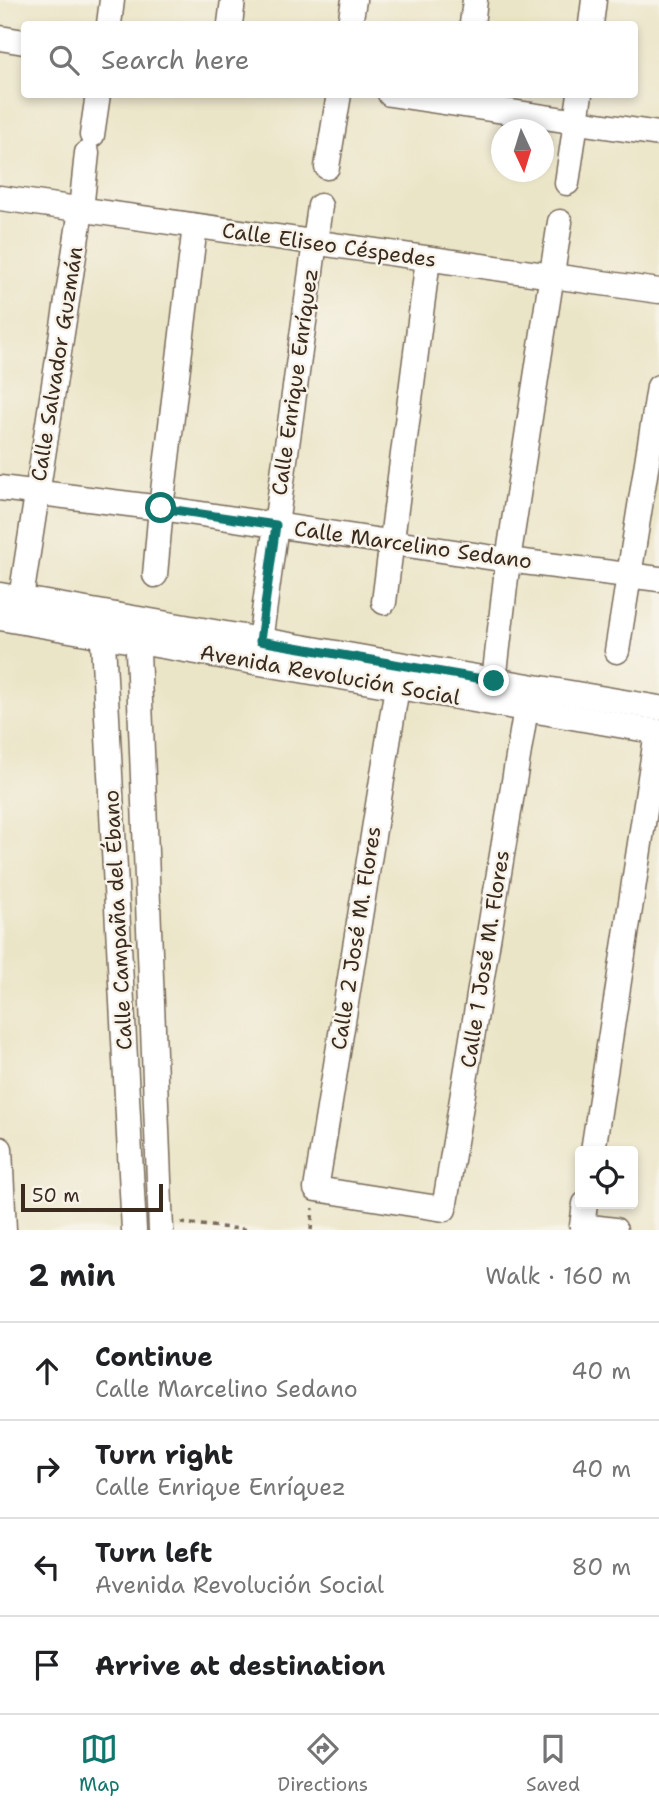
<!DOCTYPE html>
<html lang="en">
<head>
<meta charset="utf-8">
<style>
  body { margin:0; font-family:"Shantell Sans",sans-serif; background:#f6f6f6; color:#202124 }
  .controls { position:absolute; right:21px; bottom:21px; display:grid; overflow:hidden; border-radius:7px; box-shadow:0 4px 10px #0003 }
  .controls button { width:63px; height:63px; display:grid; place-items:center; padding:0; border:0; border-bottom:2px solid #e0e0e0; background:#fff; color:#202124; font:35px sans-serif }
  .compass { position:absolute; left:491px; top:119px; width:63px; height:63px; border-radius:50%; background:#fff; box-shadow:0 4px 10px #0003; rotate:176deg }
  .scale { position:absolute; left:21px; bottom:18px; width:142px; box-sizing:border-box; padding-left:7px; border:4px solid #3b2a1e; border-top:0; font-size:19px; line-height:24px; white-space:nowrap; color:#3b2a1e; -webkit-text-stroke:5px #f7f3e8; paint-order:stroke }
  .stop { position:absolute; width:21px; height:21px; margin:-16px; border:5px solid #0f766e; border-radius:50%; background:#fff }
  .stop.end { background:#0f766e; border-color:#fff; box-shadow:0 2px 7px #0008 }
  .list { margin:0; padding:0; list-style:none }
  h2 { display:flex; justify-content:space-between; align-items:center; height:91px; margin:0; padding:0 28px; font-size:30px }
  h2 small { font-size:23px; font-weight:400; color:#757577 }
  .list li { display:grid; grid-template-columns:46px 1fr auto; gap:21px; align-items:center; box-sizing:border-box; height:98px; padding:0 28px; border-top:2px solid #e0e0e0 }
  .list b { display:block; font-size:26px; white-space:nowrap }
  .list p { margin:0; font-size:23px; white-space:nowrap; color:#757577 }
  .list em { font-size:23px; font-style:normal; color:#757577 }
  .icon { flex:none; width:38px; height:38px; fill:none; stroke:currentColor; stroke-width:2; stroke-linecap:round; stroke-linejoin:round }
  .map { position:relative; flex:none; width:659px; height:1230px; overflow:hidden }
  .search { position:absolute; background:#fff; box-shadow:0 4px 10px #0003; left:21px; right:21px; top:21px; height:77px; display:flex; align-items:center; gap:18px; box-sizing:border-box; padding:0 24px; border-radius:7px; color:#757577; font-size:26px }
  .sheet { height:483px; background:#fff }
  nav { display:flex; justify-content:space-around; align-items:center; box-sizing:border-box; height:98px; border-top:2px solid #e0e0e0; background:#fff; font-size:19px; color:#757577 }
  nav a { display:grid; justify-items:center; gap:4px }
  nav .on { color:#0f766e }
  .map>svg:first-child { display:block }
</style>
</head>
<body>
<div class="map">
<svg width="659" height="1230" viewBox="0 0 659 1230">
  <rect width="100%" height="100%" fill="#f7f3e8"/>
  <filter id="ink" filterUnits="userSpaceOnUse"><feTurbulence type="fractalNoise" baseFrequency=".0143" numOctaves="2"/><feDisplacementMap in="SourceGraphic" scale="14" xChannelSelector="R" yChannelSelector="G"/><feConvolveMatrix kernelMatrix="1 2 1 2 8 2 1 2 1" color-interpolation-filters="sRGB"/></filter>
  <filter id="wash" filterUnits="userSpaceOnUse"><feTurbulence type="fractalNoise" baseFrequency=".00686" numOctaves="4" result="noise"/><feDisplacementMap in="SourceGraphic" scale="28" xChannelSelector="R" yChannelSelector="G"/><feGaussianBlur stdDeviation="1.57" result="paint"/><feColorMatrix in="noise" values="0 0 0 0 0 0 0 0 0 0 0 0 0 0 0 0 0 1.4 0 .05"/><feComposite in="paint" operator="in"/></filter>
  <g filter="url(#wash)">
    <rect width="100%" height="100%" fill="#ebe5c8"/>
  </g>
  <g filter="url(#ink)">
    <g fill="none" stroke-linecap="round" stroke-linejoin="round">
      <g stroke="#796b5a" stroke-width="27">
        <g id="minor">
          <polyline points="109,24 112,0"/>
          <polyline points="230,24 233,0"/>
          <polyline points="350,24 354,0"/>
          <polyline points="472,24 475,0"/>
          <polyline points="591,24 594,0"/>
          <polyline points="0,38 24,42"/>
          <polyline points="390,94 659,134"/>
          <polyline points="92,135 98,94"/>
          <polyline points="327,167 339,94"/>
          <polyline points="567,183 580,94"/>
          <polyline points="0,198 659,291"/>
          <polyline points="0,488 161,508 508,560 659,579"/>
          <polyline points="155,575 161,508 195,226"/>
          <path d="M0,595c220,37 439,77 659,113"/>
          <polyline points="21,598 81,210 87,153"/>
          <polyline points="384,602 428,259"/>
          <polyline points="0,618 659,732"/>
          <polyline points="102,622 134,1230"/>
          <polyline points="137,626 161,1230"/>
          <polyline points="260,641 320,206"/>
          <polyline points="617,651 659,387"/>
          <polyline points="494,681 508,560 560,222"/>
          <polyline points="397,687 316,1189 444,1209 526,708"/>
          <polyline points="0,1149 4,1230"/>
          <polyline points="593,1151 657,732"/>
          <polyline points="585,1204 582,1226 615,1230"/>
        </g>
      </g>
      <g stroke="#796b5a" stroke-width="3.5" stroke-dasharray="5 5" stroke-linecap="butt">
        <polyline points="181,1223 252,1230"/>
        <polyline points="311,1230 313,1208"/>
      </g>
      <use href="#minor" stroke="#fff" stroke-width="24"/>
    </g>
  </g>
  <g fill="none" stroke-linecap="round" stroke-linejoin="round" filter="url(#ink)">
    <polyline stroke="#0f766e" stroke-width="9" points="161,508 276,525 260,641 494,681"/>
  </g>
  <g text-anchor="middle" stroke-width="5" stroke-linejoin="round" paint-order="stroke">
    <g font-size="21" fill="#3b2a1e" stroke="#f7f3e8">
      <text transform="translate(329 245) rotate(8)" y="7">Calle Eliseo Céspedes</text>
      <text transform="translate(57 364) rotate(-81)" y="7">Calle Salvador Guzmán</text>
      <text transform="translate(295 382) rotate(-82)" y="7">Calle Enrique Enríquez</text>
      <text transform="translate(413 545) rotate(8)" y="7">Calle Marcelino Sedano</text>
      <text transform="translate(330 675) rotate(10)" y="7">Avenida Revolución Social</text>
      <text transform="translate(118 920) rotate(-93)" y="7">Calle Campaña del Ébano</text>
      <text transform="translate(356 938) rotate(-81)" y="7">Calle 2 José M. Flores</text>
      <text transform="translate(485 959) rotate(-81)" y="7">Calle 1 José M. Flores</text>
    </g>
  </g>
</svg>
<div class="controls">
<button><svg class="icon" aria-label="locate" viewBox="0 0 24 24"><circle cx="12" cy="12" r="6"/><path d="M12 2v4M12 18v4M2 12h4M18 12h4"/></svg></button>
</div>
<svg class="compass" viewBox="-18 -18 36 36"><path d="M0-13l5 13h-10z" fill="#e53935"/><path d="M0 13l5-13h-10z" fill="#757577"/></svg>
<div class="scale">50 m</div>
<div class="stop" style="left:161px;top:508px"></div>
<div class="stop end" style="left:494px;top:681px"></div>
<div class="search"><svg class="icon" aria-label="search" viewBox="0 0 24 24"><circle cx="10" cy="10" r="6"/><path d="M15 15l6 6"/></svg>Search here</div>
</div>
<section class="sheet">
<h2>2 min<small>Walk · 160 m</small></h2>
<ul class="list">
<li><svg class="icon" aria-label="ahead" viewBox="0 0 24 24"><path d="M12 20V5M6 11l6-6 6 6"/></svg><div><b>Continue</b><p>Calle Marcelino Sedano</p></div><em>40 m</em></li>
<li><svg class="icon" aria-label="right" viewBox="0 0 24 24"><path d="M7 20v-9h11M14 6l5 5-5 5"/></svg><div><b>Turn right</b><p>Calle Enrique Enríquez</p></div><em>40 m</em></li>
<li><svg class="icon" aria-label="left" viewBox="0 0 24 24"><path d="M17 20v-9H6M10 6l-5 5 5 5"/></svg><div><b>Turn left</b><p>Avenida Revolución Social</p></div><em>80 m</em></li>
<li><svg class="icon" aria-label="arrive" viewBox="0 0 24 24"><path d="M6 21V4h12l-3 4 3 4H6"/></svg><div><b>Arrive at destination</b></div></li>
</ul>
</section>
<nav>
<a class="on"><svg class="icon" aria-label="map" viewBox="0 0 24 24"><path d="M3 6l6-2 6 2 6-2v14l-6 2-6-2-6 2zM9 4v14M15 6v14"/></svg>Map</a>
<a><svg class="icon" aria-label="directions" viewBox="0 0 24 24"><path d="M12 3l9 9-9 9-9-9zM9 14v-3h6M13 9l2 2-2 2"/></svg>Directions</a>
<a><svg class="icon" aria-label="saved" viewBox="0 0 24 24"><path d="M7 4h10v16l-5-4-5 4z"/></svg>Saved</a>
</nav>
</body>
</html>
